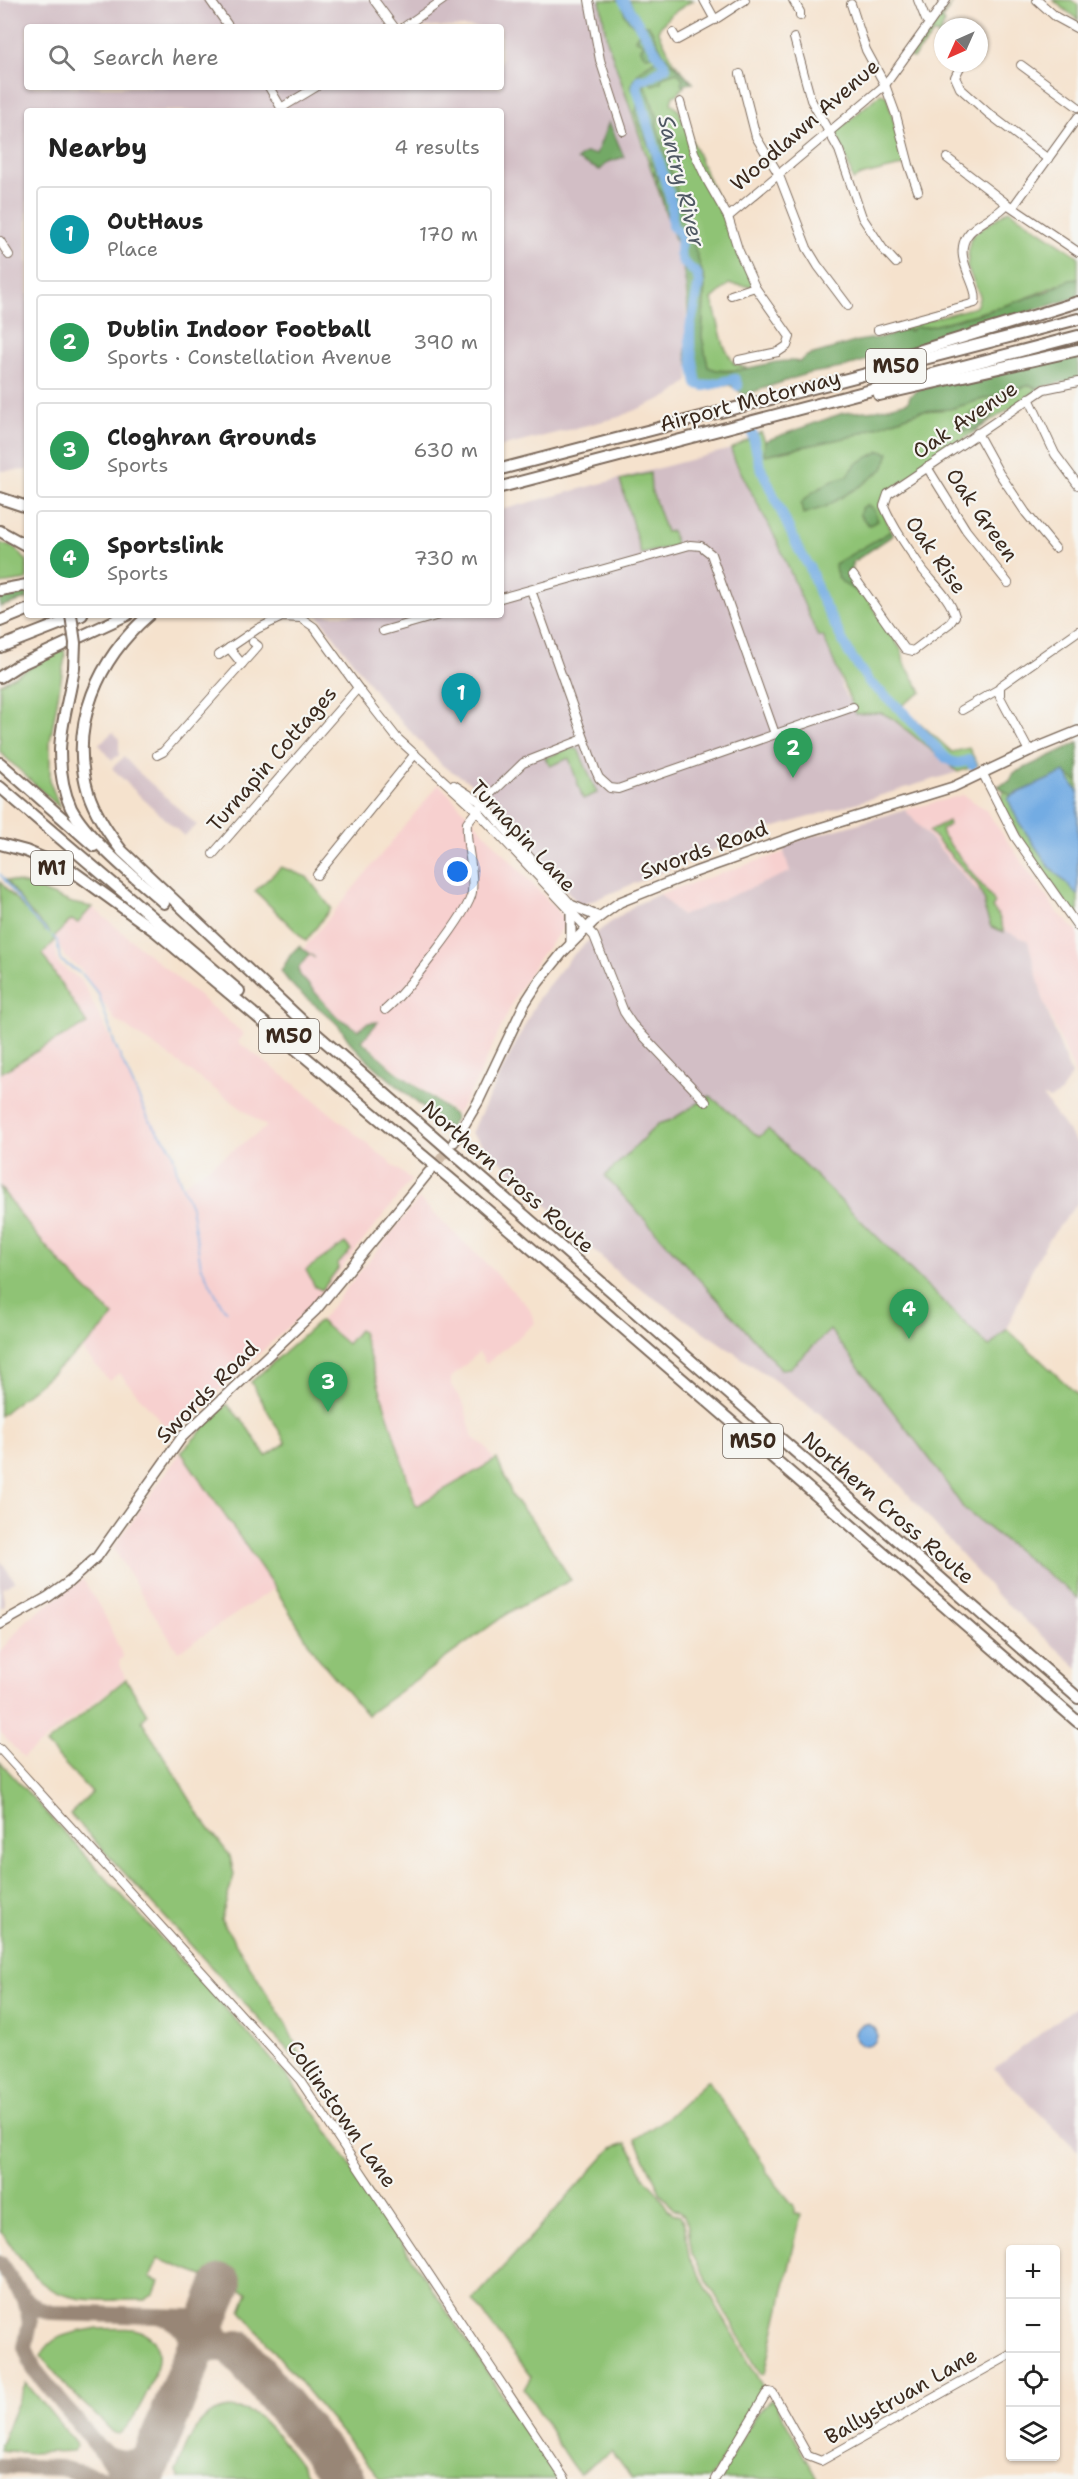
<!DOCTYPE html>
<html lang="en">
<head>
<meta charset="utf-8">
<style>
  body { margin:0; font-family:"Shantell Sans",sans-serif; background:#f2f2f2; color:#222 }
  .controls { position:absolute; right:18px; bottom:18px; display:grid; overflow:hidden; border-radius:6px; box-shadow:0 2px 4px #0004 }
  .controls button { width:54px; height:54px; display:grid; place-items:center; padding:0; border:0; border-bottom:2px solid #e0e0e0; background:#fff; color:#222; font:30px sans-serif }
  .compass { position:absolute; left:934px; top:18px; width:54px; height:54px; border-radius:50%; background:#fff; box-shadow:0 2px 4px #0004; rotate:225deg }
  .you { position:absolute; left:458px; top:872px; width:21px; height:21px; margin:-15px; border:4px solid #fff; border-radius:50%; background:#1a73e8; box-shadow:0 0 0 9px #1a73e833 }
  .badge { display:grid; place-items:center; width:39px; height:39px; border-radius:50%; background:#2563eb; color:#fff; font-size:20px; font-weight:700 }
  .pin { position:absolute; translate:-50% -50px; filter:drop-shadow(0 2px 3px #0008) }
  .pin::after { content:''; position:absolute; top:32px; width:21px; height:18px; background:inherit; clip-path:polygon(0 0,100% 0,50% 100%) }
  .list { margin:0; padding:0; list-style:none }
  h2 { display:flex; justify-content:space-between; align-items:center; height:78px; margin:0; padding:0 24px; font-size:26px }
  h2 small { font-size:20px; font-weight:400; color:#767676 }
  .list li { display:grid; grid-template-columns:39px 1fr auto; gap:18px; align-items:center; box-sizing:border-box; height:96px; margin:0 12px 12px; padding:0 12px; border:2px solid #e0e0e0; border-radius:6px }
  .list b { display:block; font-size:22px; white-space:nowrap }
  .list p { margin:0; font-size:20px; white-space:nowrap; color:#767676 }
  .list em { font-size:20px; font-style:normal; color:#767676 }
  .icon { flex:none; width:33px; height:33px; fill:none; stroke:currentColor; stroke-width:2; stroke-linecap:round; stroke-linejoin:round }
  .map { position:relative; flex:none; width:1078px; height:2479px; overflow:hidden }
  .search { position:absolute; background:#fff; box-shadow:0 2px 4px #0004; left:24px; top:24px; width:480px; height:66px; display:flex; align-items:center; gap:15px; box-sizing:border-box; padding:0 21px; border-radius:6px; color:#767676; font-size:22px }
  .panel { position:absolute; background:#fff; box-shadow:0 2px 4px #0004; left:24px; top:108px; width:480px; height:510px; border-radius:6px }
  .map>svg:first-child { display:block }
</style>
</head>
<body>
<div class="map">
<svg width="1078" height="2479" viewBox="0 0 1078 2479">
  <rect width="100%" height="100%" fill="#f6f6f2"/>
  <filter id="ink" filterUnits="userSpaceOnUse"><feTurbulence type="fractalNoise" baseFrequency=".0167" numOctaves="2"/><feDisplacementMap in="SourceGraphic" scale="12" xChannelSelector="R" yChannelSelector="G"/><feConvolveMatrix kernelMatrix="1 2 1 2 8 2 1 2 1" color-interpolation-filters="sRGB"/></filter>
  <filter id="wash" filterUnits="userSpaceOnUse"><feTurbulence type="fractalNoise" baseFrequency=".008" numOctaves="4" result="noise"/><feDisplacementMap in="SourceGraphic" scale="24" xChannelSelector="R" yChannelSelector="G"/><feGaussianBlur stdDeviation="1.35" result="paint"/><feColorMatrix in="noise" values="0 0 0 0 0 0 0 0 0 0 0 0 0 0 0 0 0 1.4 0 .05"/><feComposite in="paint" operator="in"/></filter>
  <g filter="url(#wash)">
    <rect width="100%" height="100%" fill="#f5e2cd"/>
    <g fill="#f7d0cf">
      <polygon points="439,784 568,922 539,958 516,995 476,1082 457,1114 393,1067 287,969"/>
      <polygon points="963,795 985,809 1057,912 1078,932 1078,1080 1044,1002 1028,941 997,927 990,905 905,810"/>
      <polygon points="784,852 791,872 681,916 660,894"/>
      <polygon points="92,907 244,1034 238,1042 300,1088 411,1180 326,1288 298,1318 172,1434 119,1373 109,1381 82,1349 113,1316 82,1287 27,1226 0,1187 0,1072 87,1024 42,954 54,942 58,964 82,981 149,1116 169,1144 182,1185 267,1127 162,1051 114,1019 81,969 65,957 54,937 71,920 78,923"/>
      <polygon points="419,1199 492,1269 529,1308 535,1323 486,1364 479,1352 451,1378 451,1385 464,1405 473,1438 485,1446 494,1460 416,1507 362,1332 359,1330 347,1345 320,1321"/>
      <polygon points="181,1452 275,1588 178,1652 113,1548"/>
      <polygon points="83,1579 105,1616 123,1657 119,1661 125,1678 23,1757 0,1732 0,1651 27,1620"/>
    </g>
    <g fill="#d2bec5" fill-rule="evenodd">
      <path d="M0,0h600l6,36 78,227 5,118 -18,14 -52,22 -118,30v-336h-474v359l-27,1zM27,27h474v60h-474z"/>
      <polygon points="731,449 735,461 828,630 842,688 856,714 882,713 893,719 958,772 753,834 580,906 480,788 443,766 383,702 318,615 501,615 501,510"/>
      <polygon points="113,732 119,739 119,755 112,760 99,744"/>
      <polygon points="124,757 136,770 197,825 184,836 141,797 112,768"/>
      <polygon points="905,810 990,905 997,927 1028,941 1044,1002 1071,1075 1060,1094 1050,1099 1043,1097 1078,1145 1078,1202 1047,1242 1031,1271 1007,1329 989,1347 768,1129 760,1137 710,1096 671,1120 658,1124 606,1176 696,1273 830,1330 932,1462 952,1492 1046,1574 1078,1598 1078,1668 996,1594 893,1477 823,1416 784,1387 619,1274 471,1133 539,997 571,957 600,930 635,905 660,894 681,916 790,872 782,845"/>
      <polygon points="0,1560 15,1581 2,1589 5,1605 0,1607"/>
      <polygon points="1078,2005 1078,2151 994,2069"/>
    </g>
    <g fill="#8fc374" stroke="#657649" stroke-width="1.5">
      <polygon points="600,0 693,0 670,15 658,30 673,61 693,83 685,84 678,94 673,96 671,103 679,111 755,287 729,284 712,299 724,346 734,364 751,369 717,371 708,367 702,337 705,281 693,247 680,254 607,40"/>
      <polygon points="1053,0 1071,0 1078,5 1078,20"/>
      <polygon points="953,2 942,19 945,23 938,36 934,33 913,58 909,57"/>
      <polygon points="881,93 887,97 906,165 860,176 853,180 845,153 835,133"/>
      <path d="M1009,210l69,46v23c-16,2 -40,15 -57,21 -31,11 -62,18 -93,27 -6,-1 -28,4 -35,5v-3l83,-22 4,-11 -13,-29 3,-27 4,-6z"/>
      <polygon points="1030,385 1038,390 957,443 885,494 880,504 893,535 853,562 851,574 902,651 904,663 922,692 901,706 952,752 969,748 978,765 958,772 893,719 882,713 856,714 823,636 818,637 777,541 735,461 731,449 761,432 765,441 765,455 849,437 921,411 950,409"/>
      <polygon points="650,473 651,489 666,532 672,531 676,546 641,554 620,480"/>
      <polygon points="0,543 14,548 27,561 27,580 0,584"/>
      <polygon points="64,649 65,657 50,741 50,782 60,808 0,752 0,684"/>
      <polygon points="1078,743 1078,921 1009,821 1000,802 1004,791 998,786 1010,781 1014,773"/>
      <polygon points="568,749 578,749 597,793 583,799 569,758 550,766 545,758"/>
      <polygon points="948,821 949,825 941,830 943,836 992,898 995,903 992,908 999,916 1004,932 991,927 984,908 985,902 977,884 929,831"/>
      <polygon points="281,867 307,877 331,908 306,941 255,891"/>
      <polygon points="6,880 25,884 72,903 92,907 78,923 71,920 54,937 54,942 42,954 87,1024 47,1045 1,1073 0,882 45,931 49,932 28,910"/>
      <polygon points="710,1096 759,1137 768,1129 989,1347 1007,1329 1078,1395 1078,1598 964,1509 932,1462 830,1330 790,1368 781,1369 605,1176 658,1124 671,1120"/>
      <path d="M0,1187c33,48 71,90 114,129l-23,25 -91,75z"/>
      <polygon points="345,1243 351,1250 338,1264 339,1267 322,1290 315,1287 306,1270"/>
      <polygon points="320,1321 347,1344 359,1330 362,1332 416,1506 497,1459 514,1499 538,1527 571,1580 508,1613 367,1715 316,1655 275,1588 181,1452 227,1404 240,1419 241,1418 266,1456 286,1443 251,1382"/>
      <polygon points="126,1679 147,1714 142,1721 202,1819 230,1856 234,1875 221,1920 286,2024 308,2072 70,1814 92,1793 46,1744"/>
      <path d="M0,1762l286,313 37,49 235,355h-178l-139,-168 7,-18 -90,-34 -8,19 9,4 -5,12 -9,6c-34,-1 -77,6 -104,-18 -16,-15 -28,-35 -41,-52z"/>
      <polygon points="708,2080 766,2167 767,2173 794,2206 794,2213 801,2215 765,2373 761,2375 692,2254 688,2226 684,2216 680,2212 673,2209 661,2193 635,2139 668,2117"/>
      <path d="M626,2143c9,11 11,22 18,33 4,7 11,12 15,18 7,12 7,18 21,22l5,11 4,30 76,134 -55,88h-78l-20,-28 -33,23c-22,-26 -34,-58 -55,-85l7,-12 -58,-77 139,-152z"/>
      <path d="M94,2329c15,0 39,-3 51,4 7,4 12,11 13,19 3,18 -24,72 -39,82l-5,-1 -48,-47 -25,-30c11,-22 31,-23 53,-27z"/>
      <polygon points="26,2383 75,2442 76,2447 73,2451 31,2453 0,2450 0,2445"/>
      <path d="M771,2400l4,2 42,77h-98c10,-17 37,-71 52,-79z"/>
      <path d="M230,2408c9,1 16,1 24,6 18,10 43,47 57,65h-132l-3,-7c12,-29 19,-60 54,-64z"/>
    </g>
    <g fill="#73a966" stroke="#576a42" stroke-width="1.5">
      <path d="M618,0h11l12,24 7,1c7,9 9,16 14,26 3,6 25,26 31,32l-8,1 -1,3 -3,-3 2,-5 -6,-7 -15,5 -1,5 -8,3 -5,-3 -4,4c8,9 7,21 14,31l-1,9 48,155 -3,56 6,30c30,13 61,-11 92,-5l7,-6 51,-15 32,-5c5,-5 14,-8 20,-5l6,-4h12l58,-15 62,-21 21,-11 9,-1v18l-237,71 -35,6 -62,21 -14,-10 -27,5c-3,-16 -15,-17 -17,-37 -1,-12 2,-24 2,-36 -1,-38 -7,-69 -22,-103 -6,-13 2,-16 -10,-29l2,-9 -5,-1 3,-6 -5,-6 1,-9 -17,-41c5,-10 3,-18 -5,-26 4,-11 15,-22 26,-27l-2,-5 -9,1 -5,-7 4,-5 -9,-5 5,-8c-9,-8 -17,-13 -17,-26z"/>
      <polygon points="609,122 624,157 608,162 600,170 577,160 585,153 596,154"/>
      <polygon points="1078,353 1078,379 1037,388 1030,385 950,409 921,411 849,437 764,455 765,441 843,413 877,410 908,402 910,396 920,389"/>
      <path d="M981,408l6,2 6,5c-7,11 -17,15 -29,16l-1,-4 7,-13z"/>
      <polygon points="880,451 889,453 883,469 862,485 825,507 803,514 801,503 813,492 833,480 847,476 857,463"/>
      <polygon points="867,505 874,510 878,521 869,525 860,516 861,508"/>
      <path d="M891,531l2,4 -40,27 -1,6 -4,3v4l12,15 -2,2c-13,-6 -23,-12 -23,-28z"/>
      <polygon points="27,590 27,599 0,607 0,595"/>
      <polygon points="1078,743 1078,782 1065,773 1011,796 998,786 1010,781 1014,773"/>
      <path d="M299,946l16,12 -6,-4 -11,15 2,6 37,42 21,13 9,-7 11,-1 -16,19 31,28 60,45 2,4 -5,10 -10,-5c-28,-27 -62,-50 -89,-80 -5,-5 -8,-13 -13,-18 -20,-21 -41,-29 -57,-54l10,-17z"/>
    </g>
    <g fill="#73ace3" stroke="#576b80" stroke-width="1.5">
      <polygon points="1065,772 1078,792 1078,895 1048,865 1018,821 1008,799 1011,796"/>
      <circle cx="866" cy="2035" r="11"/>
    </g>
    <g fill="none" stroke-linecap="round" stroke-linejoin="round">
      <g stroke="#73ace3" stroke-width="1.5">
        <polyline points="0,874 30,915 49,933"/>
        <polyline points="52,936 57,940 60,960 83,975 99,995 115,1045 149,1120 172,1149 178,1176 191,1207 201,1266 222,1306 227,1311"/>
      </g>
      <g stroke="#73ace3" stroke-width="10">
        <polyline points="623,0 666,67 648,78 639,80 637,88 672,204 672,226 681,234 680,254 683,262 697,274 699,283 690,328 690,345 697,384 704,386 735,379 738,386"/>
        <path d="M752,433l8,33 38,82 12,20 10,28 29,57 20,29 33,29 44,47c8,6 13,6 23,2l3,5"/>
      </g>
      <g stroke="#988676" stroke-width="16">
        <polyline points="0,2263 23,2297 28,2312 30,2323 25,2347 34,2369 124,2479"/>
        <polyline points="23,2297 38,2309 52,2313 189,2317 214,2327 238,2350"/>
        <path d="M186,2373c16,-23 39,-24 62,-10"/>
        <path d="M101,2450c43,25 61,-15 74,-49 11,-31 29,-71 -16,-85"/>
        <polyline points="0,2466 60,2468 110,2479"/>
        <path d="M112,2476c18,-2 34,-10 43,-26"/>
      </g>
      <g stroke="#988676" stroke-width="40">
        <polyline points="238,2350 345,2479"/>
        <polyline points="144,2479 222,2284"/>
      </g>
    </g>
  </g>
  <g filter="url(#ink)">
    <g fill="none" stroke-linecap="round" stroke-linejoin="round">
      <polyline stroke="#d0bdaa" stroke-width="9" stroke-dasharray="9 4.5" stroke-linecap="butt" points="431,1171 452,1144"/>
      <g stroke="#7c6a5b" stroke-width="10">
        <g id="minor">
          <polyline points="210,0 229,27"/>
          <polyline points="374,0 394,27"/>
          <polyline points="589,0 600,60 623,131"/>
          <polyline points="704,0 715,20"/>
          <polyline points="793,0 800,12 800,16"/>
          <polyline points="918,0 926,20 930,22"/>
          <polyline points="1037,0 1056,17 1078,29"/>
          <polyline points="851,4 866,50 885,85 896,115 909,165 918,191"/>
          <polyline points="404,27 443,0"/>
          <polyline points="673,33 677,40 719,17 745,0"/>
          <polyline points="794,38 811,100 839,150 862,217 883,249 896,263"/>
          <polyline points="962,63 955,77 960,88 988,113 1048,159"/>
          <polyline points="1021,65 1078,107"/>
          <polyline points="740,74 756,137 778,173 807,248 818,266 848,306"/>
          <polyline points="269,87 283,111"/>
          <polyline points="680,102 694,152 708,182 728,217 738,249 755,287 790,337 787,346 778,352 739,360"/>
          <polyline points="281,108 316,87"/>
          <polyline points="947,158 1007,204 1078,252"/>
          <polyline points="1013,207 1078,117"/>
          <polyline points="728,217 885,85 946,0"/>
          <polyline points="0,241 9,255"/>
          <polyline points="731,295 755,287"/>
          <path d="M878,330l97,-27c5,-18 -23,-44 -8,-67 9,-14 30,-19 40,-32"/>
          <polyline points="1029,398 1055,454 1078,485"/>
          <polyline points="977,433 999,473 1026,513 1055,548"/>
          <polyline points="927,467 966,530 1008,583"/>
          <path d="M853,575l52,74 8,2 37,-28 5,-7c-5,-18 -21,-32 -32,-46 -14,-20 -29,-41 -39,-64l4,-12 156,-105 34,-7"/>
          <polyline points="531,590 595,769 599,778 610,788 618,789 853,707"/>
          <polyline points="501,598 690,545 701,546 711,554 775,734"/>
          <polyline points="383,631 439,615"/>
          <polyline points="229,648 242,664"/>
          <polyline points="219,655 257,629 282,617 301,618 314,627 361,692 397,738 476,810 594,936 624,1012 632,1024 706,1102"/>
          <polyline points="962,710 999,689"/>
          <polyline points="1029,751 1000,697 1000,686 1078,631"/>
          <polyline points="157,755 163,752 258,646 253,642"/>
          <polyline points="983,774 1015,837 1078,927"/>
          <polyline points="454,785 482,803 492,814 575,909"/>
          <polyline points="213,854 358,688"/>
          <polyline points="317,875 415,754"/>
          <path d="M385,1010c18,-15 85,-98 87,-118 3,-23 -7,-47 -5,-69l18,-23 38,-37 61,-24"/>
          <polyline points="0,1749 300,2080 565,2479"/>
          <polyline points="715,2479 766,2394 769,2392 773,2393 808,2456 821,2461 1010,2355"/>
        </g>
      </g>
      <g stroke="#7c6a5b" stroke-width="12">
        <g id="major">
          <polyline points="573,906 599,917"/>
          <polyline points="571,913 571,943"/>
          <polyline points="454,1142 478,1102 525,1003 538,983 563,952 594,921 620,902 695,872 807,832 953,787 1029,751 1078,731"/>
          <polyline points="0,1624 48,1597 69,1582 97,1557 182,1437 316,1310 429,1172"/>
        </g>
      </g>
      <g stroke="#7c6a5b" stroke-width="14">
        <g id="highway">
          <polyline points="886,361 1078,302"/>
          <polyline points="879,395 1078,350"/>
          <polyline points="501,469 1078,319"/>
          <polyline points="501,487 1078,336"/>
          <polyline points="0,498 27,507"/>
          <polyline points="0,531 27,546"/>
          <polyline points="0,590 27,585"/>
          <path d="M149,615c-50,43 -81,110 -61,177 7,22 20,41 34,59l191,180 765,667"/>
          <polyline points="0,621 27,610"/>
          <polyline points="0,647 82,615"/>
          <path d="M74,668c-4,28 -13,54 -14,82 0,18 3,41 11,58 17,32 65,70 93,95"/>
          <polyline points="0,677 17,666 127,615"/>
          <polyline points="0,763 94,846"/>
          <polyline points="0,787 239,991"/>
          <polyline points="0,844 26,851 71,870 155,931 465,1191 1078,1722"/>
        </g>
      </g>
      <use href="#minor" stroke="#fff" stroke-width="8"/>
      <use href="#major" stroke="#fff" stroke-width="9"/>
      <use href="#highway" stroke="#fff" stroke-width="10"/>
      <g stroke="#7c6a5b" stroke-width="14" stroke-linecap="butt">
        <polyline id="highway-bridge" points="71,615 75,643 74,668"/>
      </g>
      <use href="#highway-bridge" stroke="#fff" stroke-width="10"/>
    </g>
  </g>
  <g text-anchor="middle" stroke-width="4.5" stroke-linejoin="round" paint-order="stroke">
    <g fill="#f6f6f2" stroke="#73675e" stroke-width="1.5">
      <rect x="866" y="349" width="60" height="34" rx="4.5"/>
      <rect x="31" y="851" width="42" height="34" rx="4.5"/>
      <rect x="259" y="1019" width="60" height="34" rx="4.5"/>
      <rect x="723" y="1424" width="60" height="34" rx="4.5"/>
    </g>
    <g font-size="20" font-weight="bold" fill="#3b2a1e">
      <text x="896" y="373">M50</text>
      <text x="52" y="875">M1</text>
      <text x="289" y="1043">M50</text>
      <text x="753" y="1448">M50</text>
    </g>
    <g font-size="21" fill="#3b2a1e" stroke="#f6f6f2">
      <text transform="translate(805 125) rotate(-41)" y="7">Woodlawn Avenue</text>
      <text transform="translate(750 401) rotate(-15)" y="7">Airport Motorway</text>
      <text transform="translate(965 420) rotate(-34)" y="7">Oak Avenue</text>
      <text transform="translate(982 515) rotate(55)" y="7">Oak Green</text>
      <text transform="translate(936 555) rotate(55)" y="7">Oak Rise</text>
      <text transform="translate(272 759) rotate(-49)" y="7">Turnapin Cottages</text>
      <text transform="translate(523 836) rotate(47)" y="7">Turnapin Lane</text>
      <text transform="translate(704 850) rotate(-20)" y="7">Swords Road</text>
      <text transform="translate(508 1177) rotate(41)" y="7">Northern Cross Route</text>
      <text transform="translate(207 1392) rotate(-45)" y="7">Swords Road</text>
      <text transform="translate(888 1508) rotate(41)" y="7">Northern Cross Route</text>
      <text transform="translate(342 2114) rotate(55)" y="7">Collinstown Lane</text>
      <text transform="translate(901 2396) rotate(-30)" y="7">Ballystruan Lane</text>
    </g>
    <g font-size="22" font-style="italic" fill="#4f5863" stroke="#f6f6f2">
      <text transform="translate(682 181) rotate(76)" y="8">Santry River</text>
    </g>
  </g>
</svg>
<div class="controls">
<button>+</button>
<button>−</button>
<button><svg class="icon" aria-label="locate" viewBox="0 0 24 24"><circle cx="12" cy="12" r="6"/><path d="M12 2v4M12 18v4M2 12h4M18 12h4"/></svg></button>
<button><svg class="icon" aria-label="layers" viewBox="0 0 24 24"><path d="M12 4l9 5-9 5-9-5zM3 14l9 5 9-5"/></svg></button>
</div>
<svg class="compass" viewBox="-18 -18 36 36"><path d="M0-13l5 13h-10z" fill="#e53935"/><path d="M0 13l5-13h-10z" fill="#767676"/></svg>
<div class="you"></div>
<div class="pin badge" style="left:461px;top:723px;background:#0f9aa8">1</div>
<div class="pin badge" style="left:793px;top:778px;background:#2e9e5b">2</div>
<div class="pin badge" style="left:328px;top:1412px;background:#2e9e5b">3</div>
<div class="pin badge" style="left:909px;top:1339px;background:#2e9e5b">4</div>
<div class="search"><svg class="icon" aria-label="search" viewBox="0 0 24 24"><circle cx="10" cy="10" r="6"/><path d="M15 15l6 6"/></svg>Search here</div>
<section class="panel">
<h2>Nearby<small>4 results</small></h2>
<ul class="list">
<li><span class="badge" style="background:#0f9aa8">1</span><div><b>OutHaus</b><p>Place</p></div><em>170 m</em></li>
<li><span class="badge" style="background:#2e9e5b">2</span><div><b>Dublin Indoor Football</b><p>Sports · Constellation Avenue</p></div><em>390 m</em></li>
<li><span class="badge" style="background:#2e9e5b">3</span><div><b>Cloghran Grounds</b><p>Sports</p></div><em>630 m</em></li>
<li><span class="badge" style="background:#2e9e5b">4</span><div><b>Sportslink</b><p>Sports</p></div><em>730 m</em></li>
</ul>
</section>
</div>
</body>
</html>
